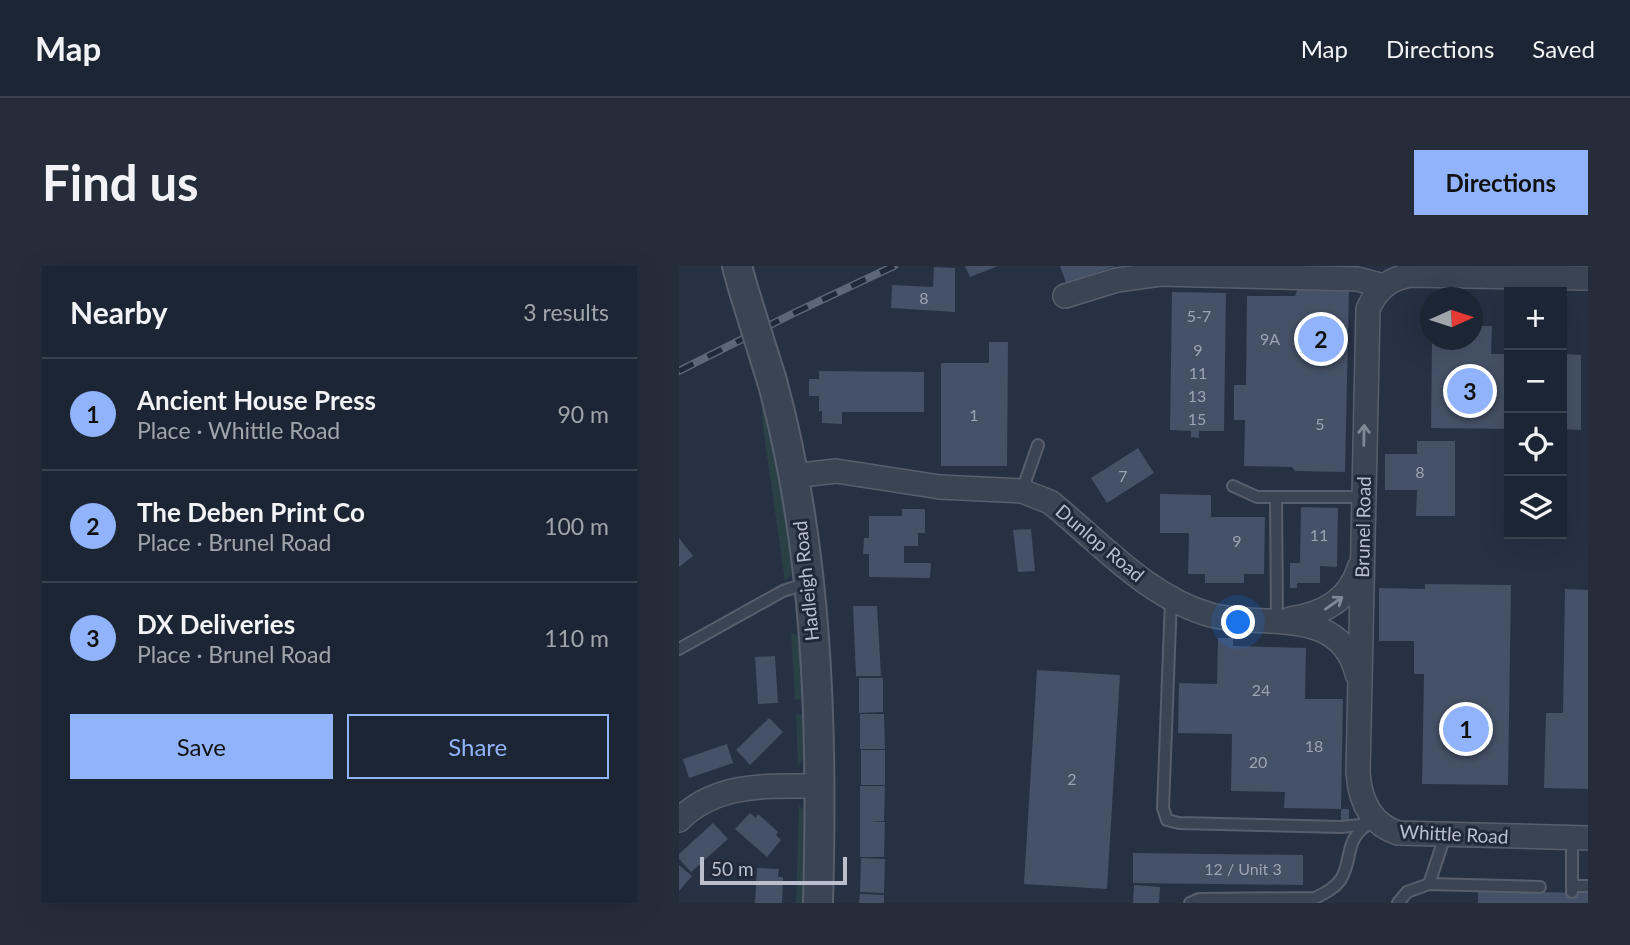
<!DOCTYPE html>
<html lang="en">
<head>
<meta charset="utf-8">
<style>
  body { margin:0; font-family:Lato,sans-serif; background:#252d3b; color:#f1f3f6 }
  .controls { position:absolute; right:21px; top:21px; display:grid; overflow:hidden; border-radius:0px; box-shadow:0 7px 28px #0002 }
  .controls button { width:63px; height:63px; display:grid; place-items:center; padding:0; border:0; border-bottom:2px solid #3a424e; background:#1c2533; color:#f1f3f6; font:35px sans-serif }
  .compass { position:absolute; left:741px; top:21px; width:63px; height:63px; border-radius:50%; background:#1c2533; box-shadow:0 7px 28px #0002; rotate:87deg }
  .scale { position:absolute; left:21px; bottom:18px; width:147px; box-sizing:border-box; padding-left:7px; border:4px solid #b9bfcd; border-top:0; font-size:19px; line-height:24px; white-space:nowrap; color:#b9bfcd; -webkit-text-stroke:5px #202939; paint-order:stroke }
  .you { position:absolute; left:560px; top:357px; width:24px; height:24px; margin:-18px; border:5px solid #fff; border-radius:50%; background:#1a73e8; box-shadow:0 0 0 10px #1a73e833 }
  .badge { display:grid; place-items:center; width:46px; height:46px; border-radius:50%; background:#90b3fb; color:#111; font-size:23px; font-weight:700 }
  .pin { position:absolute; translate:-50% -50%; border:4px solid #fff; box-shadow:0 2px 7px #0006 }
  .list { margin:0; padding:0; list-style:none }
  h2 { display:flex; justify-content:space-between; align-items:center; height:91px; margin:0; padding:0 28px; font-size:30px }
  h2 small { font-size:23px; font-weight:400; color:#a0a5ac }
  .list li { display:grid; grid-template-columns:46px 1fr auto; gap:21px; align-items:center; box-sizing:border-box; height:112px; padding:0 28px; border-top:2px solid #3a424e }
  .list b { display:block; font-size:26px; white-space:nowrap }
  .list p { margin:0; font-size:23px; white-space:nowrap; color:#a0a5ac }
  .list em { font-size:23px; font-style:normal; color:#a0a5ac }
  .actions { display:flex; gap:14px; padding:21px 28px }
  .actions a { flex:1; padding:16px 0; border:2px solid #90b3fb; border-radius:0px; text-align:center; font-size:24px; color:#90b3fb }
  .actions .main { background:#90b3fb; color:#111 }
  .icon { flex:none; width:38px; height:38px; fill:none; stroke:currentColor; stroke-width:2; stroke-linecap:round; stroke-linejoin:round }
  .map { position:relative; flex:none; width:909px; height:637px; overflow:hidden; border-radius:0px }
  header { display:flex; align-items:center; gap:42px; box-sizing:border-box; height:98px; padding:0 35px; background:#1c2533; border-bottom:2px solid #3a424e }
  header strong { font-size:33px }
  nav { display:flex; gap:38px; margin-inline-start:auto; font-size:24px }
  .intro { display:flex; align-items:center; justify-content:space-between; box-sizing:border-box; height:168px; padding:0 42px }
  h1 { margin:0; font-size:49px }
  .button { padding:18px 32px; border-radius:0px; background:#90b3fb; color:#111; font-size:24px; font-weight:700 }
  main { display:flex; gap:42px; padding:0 42px }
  aside { flex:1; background:#1c2533; border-radius:0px; box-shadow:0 7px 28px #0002 }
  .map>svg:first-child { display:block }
</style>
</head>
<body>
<header>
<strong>Map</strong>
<nav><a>Map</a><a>Directions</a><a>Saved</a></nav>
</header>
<div class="intro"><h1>Find us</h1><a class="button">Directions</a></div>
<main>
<aside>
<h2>Nearby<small>3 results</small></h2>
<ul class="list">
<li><span class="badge">1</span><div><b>Ancient House Press</b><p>Place · Whittle Road</p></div><em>90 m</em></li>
<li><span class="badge">2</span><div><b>The Deben Print Co</b><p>Place · Brunel Road</p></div><em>100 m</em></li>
<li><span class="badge">3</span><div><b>DX Deliveries</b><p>Place · Brunel Road</p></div><em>110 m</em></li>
</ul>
<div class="actions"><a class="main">Save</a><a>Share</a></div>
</aside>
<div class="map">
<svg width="909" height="637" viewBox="0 0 909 637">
  <rect width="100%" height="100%" fill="#263144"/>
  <g fill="#294045">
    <polygon points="82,127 99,205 115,306 106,315 84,162"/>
    <polygon points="112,367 122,370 126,432 116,434"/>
    <polygon points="117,448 127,449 127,487 119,501"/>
    <polygon points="120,539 127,547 127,637 117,637"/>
  </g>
  <g fill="#455166">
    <polygon points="286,0 319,0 291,11"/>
    <polygon points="381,0 437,0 387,17"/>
    <polygon points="255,1 276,2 276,46 212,42 213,19 254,21"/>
    <polygon points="619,22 670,23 666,206 616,205 613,201 565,200 566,154 555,154 555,119 567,119 568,30 616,30"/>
    <polygon points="493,26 547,27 545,165 520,165 520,172 512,171 512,165 491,164"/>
    <polygon points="794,60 813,60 812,88 830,88 830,163 752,162 753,74 794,74"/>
    <polygon points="310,76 329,76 328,200 262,200 262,97 310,97"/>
    <polygon points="883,88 902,89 902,164 883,163"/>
    <polygon points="140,105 245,106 245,146 163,146 163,158 143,157 143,145 140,145 140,130 130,130 130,113 140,113"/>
    <polygon points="738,175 776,175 776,250 737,250 738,224 706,224 706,188 738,188"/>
    <polygon points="459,182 475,207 428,237 412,212"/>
    <polygon points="481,228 532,229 532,251 586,251 585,308 565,308 565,317 526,317 526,308 509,308 510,267 481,267"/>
    <polygon points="622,241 659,242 658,301 641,300 641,317 618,317 618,322 611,322 611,297 621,297"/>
    <polygon points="223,243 246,243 246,267 239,267 239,280 225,280 225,297 252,297 251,312 190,311 190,288 184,288 185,272 190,272 190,250 223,250"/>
    <polygon points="352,263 356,305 339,306 334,264"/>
    <polygon points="0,272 14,290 0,301"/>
    <polygon points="746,318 832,319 829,519 743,518 745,408 735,408 735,375 700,375 700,322 746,323"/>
    <polygon points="886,323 909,324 909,523 865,522 867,447 884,447"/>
    <polygon points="174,340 198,340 202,410 177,410"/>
    <polygon points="539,372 554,372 554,380 627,382 626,433 664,433 662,543 605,542 606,526 552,525 553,468 499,467 500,417 538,418"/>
    <polygon points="96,390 99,437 79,438 76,391"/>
    <polygon points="358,404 441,409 428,623 345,618"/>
    <polygon points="180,412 204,412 204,446 180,447"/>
    <polygon points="181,448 205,448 206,483 181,483"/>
    <polygon points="90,452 104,466 71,499 57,484"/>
    <polygon points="48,478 54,497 10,512 4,493"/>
    <rect x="182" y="484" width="24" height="35"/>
    <polygon points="181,520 206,520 205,555 190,556 206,556 205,591 181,591"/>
    <rect x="662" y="543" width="8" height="12"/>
    <polygon points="71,547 77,552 79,548 99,566 97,569 102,574 88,591 56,563"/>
    <polygon points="34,557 49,573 12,606 0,593 0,588"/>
    <polygon points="454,587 624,589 624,619 454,617"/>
    <polygon points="182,592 206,593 205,627 181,626"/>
    <polygon points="0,599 13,610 0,625"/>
    <polygon points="78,602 100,603 99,611 104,611 103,637 76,637"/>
    <polygon points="455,619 481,621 480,637 454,637"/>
    <polygon points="799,625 909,627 909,637 799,637"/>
    <polygon points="181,628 205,629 205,637 180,637"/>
  </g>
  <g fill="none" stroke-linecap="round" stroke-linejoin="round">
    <g stroke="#575f6e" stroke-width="14">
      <g id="service">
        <polyline points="554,220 578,231 685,231"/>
        <polyline points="343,225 359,179"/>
        <polyline points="597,231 598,355"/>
        <polyline points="492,333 484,542 488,554 500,557 662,561 681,559 695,553"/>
        <polyline points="0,383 104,325 129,317"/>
        <polyline points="750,618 766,570"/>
        <polyline points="893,620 909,620"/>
        <polyline points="893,626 893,572"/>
        <path d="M511,637l9,-4 116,-1c10,-5 20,-10 26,-19 12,-20 3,-38 26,-54"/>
        <polyline points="719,637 728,626 750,618 861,621"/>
      </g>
    </g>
    <g stroke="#575f6e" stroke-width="26">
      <g id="minor">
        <path d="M909,12l-178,-3c-21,4 -33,14 -42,34l-10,464c2,27 12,51 40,60l190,5"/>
        <polyline points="386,30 438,14 481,8 678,13 705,20"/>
        <path d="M114,210l43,-5 104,16 82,4 28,11c50,40 97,95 161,113 51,14 129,-11 146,59"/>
        <path d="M611,353c32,-5 59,-18 69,-51"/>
        <path d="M0,554c38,-38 90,-34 140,-34"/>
      </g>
    </g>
    <g stroke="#575f6e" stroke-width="32">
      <g id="tertiary">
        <polyline points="58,0 64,22"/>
        <path d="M93,115c46,168 51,348 46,522"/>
      </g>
    </g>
    <use href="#service" stroke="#3b4453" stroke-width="10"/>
    <use href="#minor" stroke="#3b4453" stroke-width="23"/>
    <use href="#tertiary" stroke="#3b4453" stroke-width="28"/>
    <g stroke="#5d677a" stroke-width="8">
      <polyline id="rail" points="0,105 115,47 215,0"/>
    </g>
    <use href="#rail" stroke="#202939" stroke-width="5" stroke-dasharray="16" stroke-linecap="butt"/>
    <g stroke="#575f6e" stroke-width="32" stroke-linecap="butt">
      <polyline id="tertiary-bridge" points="64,22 93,115"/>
    </g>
    <use href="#tertiary-bridge" stroke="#3b4453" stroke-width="28"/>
  </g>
  <defs><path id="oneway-shaft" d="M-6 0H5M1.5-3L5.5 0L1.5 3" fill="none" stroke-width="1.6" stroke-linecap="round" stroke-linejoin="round" transform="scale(1.75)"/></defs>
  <g stroke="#808896">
    <use href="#oneway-shaft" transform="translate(685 169) rotate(-89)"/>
    <use href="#oneway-shaft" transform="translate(655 337) rotate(-35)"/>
  </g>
  <g text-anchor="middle" stroke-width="6" stroke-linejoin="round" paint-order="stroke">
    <g font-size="16" fill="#9ca4b3">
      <text x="245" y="38">8</text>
      <text x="520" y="56">5-7</text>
      <text x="591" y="79">9A</text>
      <text x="519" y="90">9</text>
      <text x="519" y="113">11</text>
      <text x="518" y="136">13</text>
      <text x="295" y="155">1</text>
      <text x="518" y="159">15</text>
      <text x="641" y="164">5</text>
      <text x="741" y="212">8</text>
      <text x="444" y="216">7</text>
      <text x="640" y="275">11</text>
      <text x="558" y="281">9</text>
      <text x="582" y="430">24</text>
      <text x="635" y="486">18</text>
      <text x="579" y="502">20</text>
      <text x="393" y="519">2</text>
      <text x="564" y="609">12 / Unit 3</text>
    </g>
    <g font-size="19" fill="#b9bfcd" stroke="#202939">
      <text transform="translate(684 261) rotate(-89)" y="7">Brunel Road</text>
      <text transform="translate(421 277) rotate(40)" y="7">Dunlop Road</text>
      <text transform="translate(127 315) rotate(-96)" y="7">Hadleigh Road</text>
      <text transform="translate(775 568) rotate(3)" y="7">Whittle Road</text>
    </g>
  </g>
</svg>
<div class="controls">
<button>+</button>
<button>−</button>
<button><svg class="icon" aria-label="locate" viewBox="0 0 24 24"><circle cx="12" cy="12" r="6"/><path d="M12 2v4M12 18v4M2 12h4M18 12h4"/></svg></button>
<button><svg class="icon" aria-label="layers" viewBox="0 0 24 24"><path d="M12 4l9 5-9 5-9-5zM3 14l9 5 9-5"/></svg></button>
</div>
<svg class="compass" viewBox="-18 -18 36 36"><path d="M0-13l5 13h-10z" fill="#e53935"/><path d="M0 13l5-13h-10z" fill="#a0a5ac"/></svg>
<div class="scale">50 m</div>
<div class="you"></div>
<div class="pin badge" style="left:787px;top:463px">1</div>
<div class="pin badge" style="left:642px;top:73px">2</div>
<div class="pin badge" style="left:791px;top:125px">3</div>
</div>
</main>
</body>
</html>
